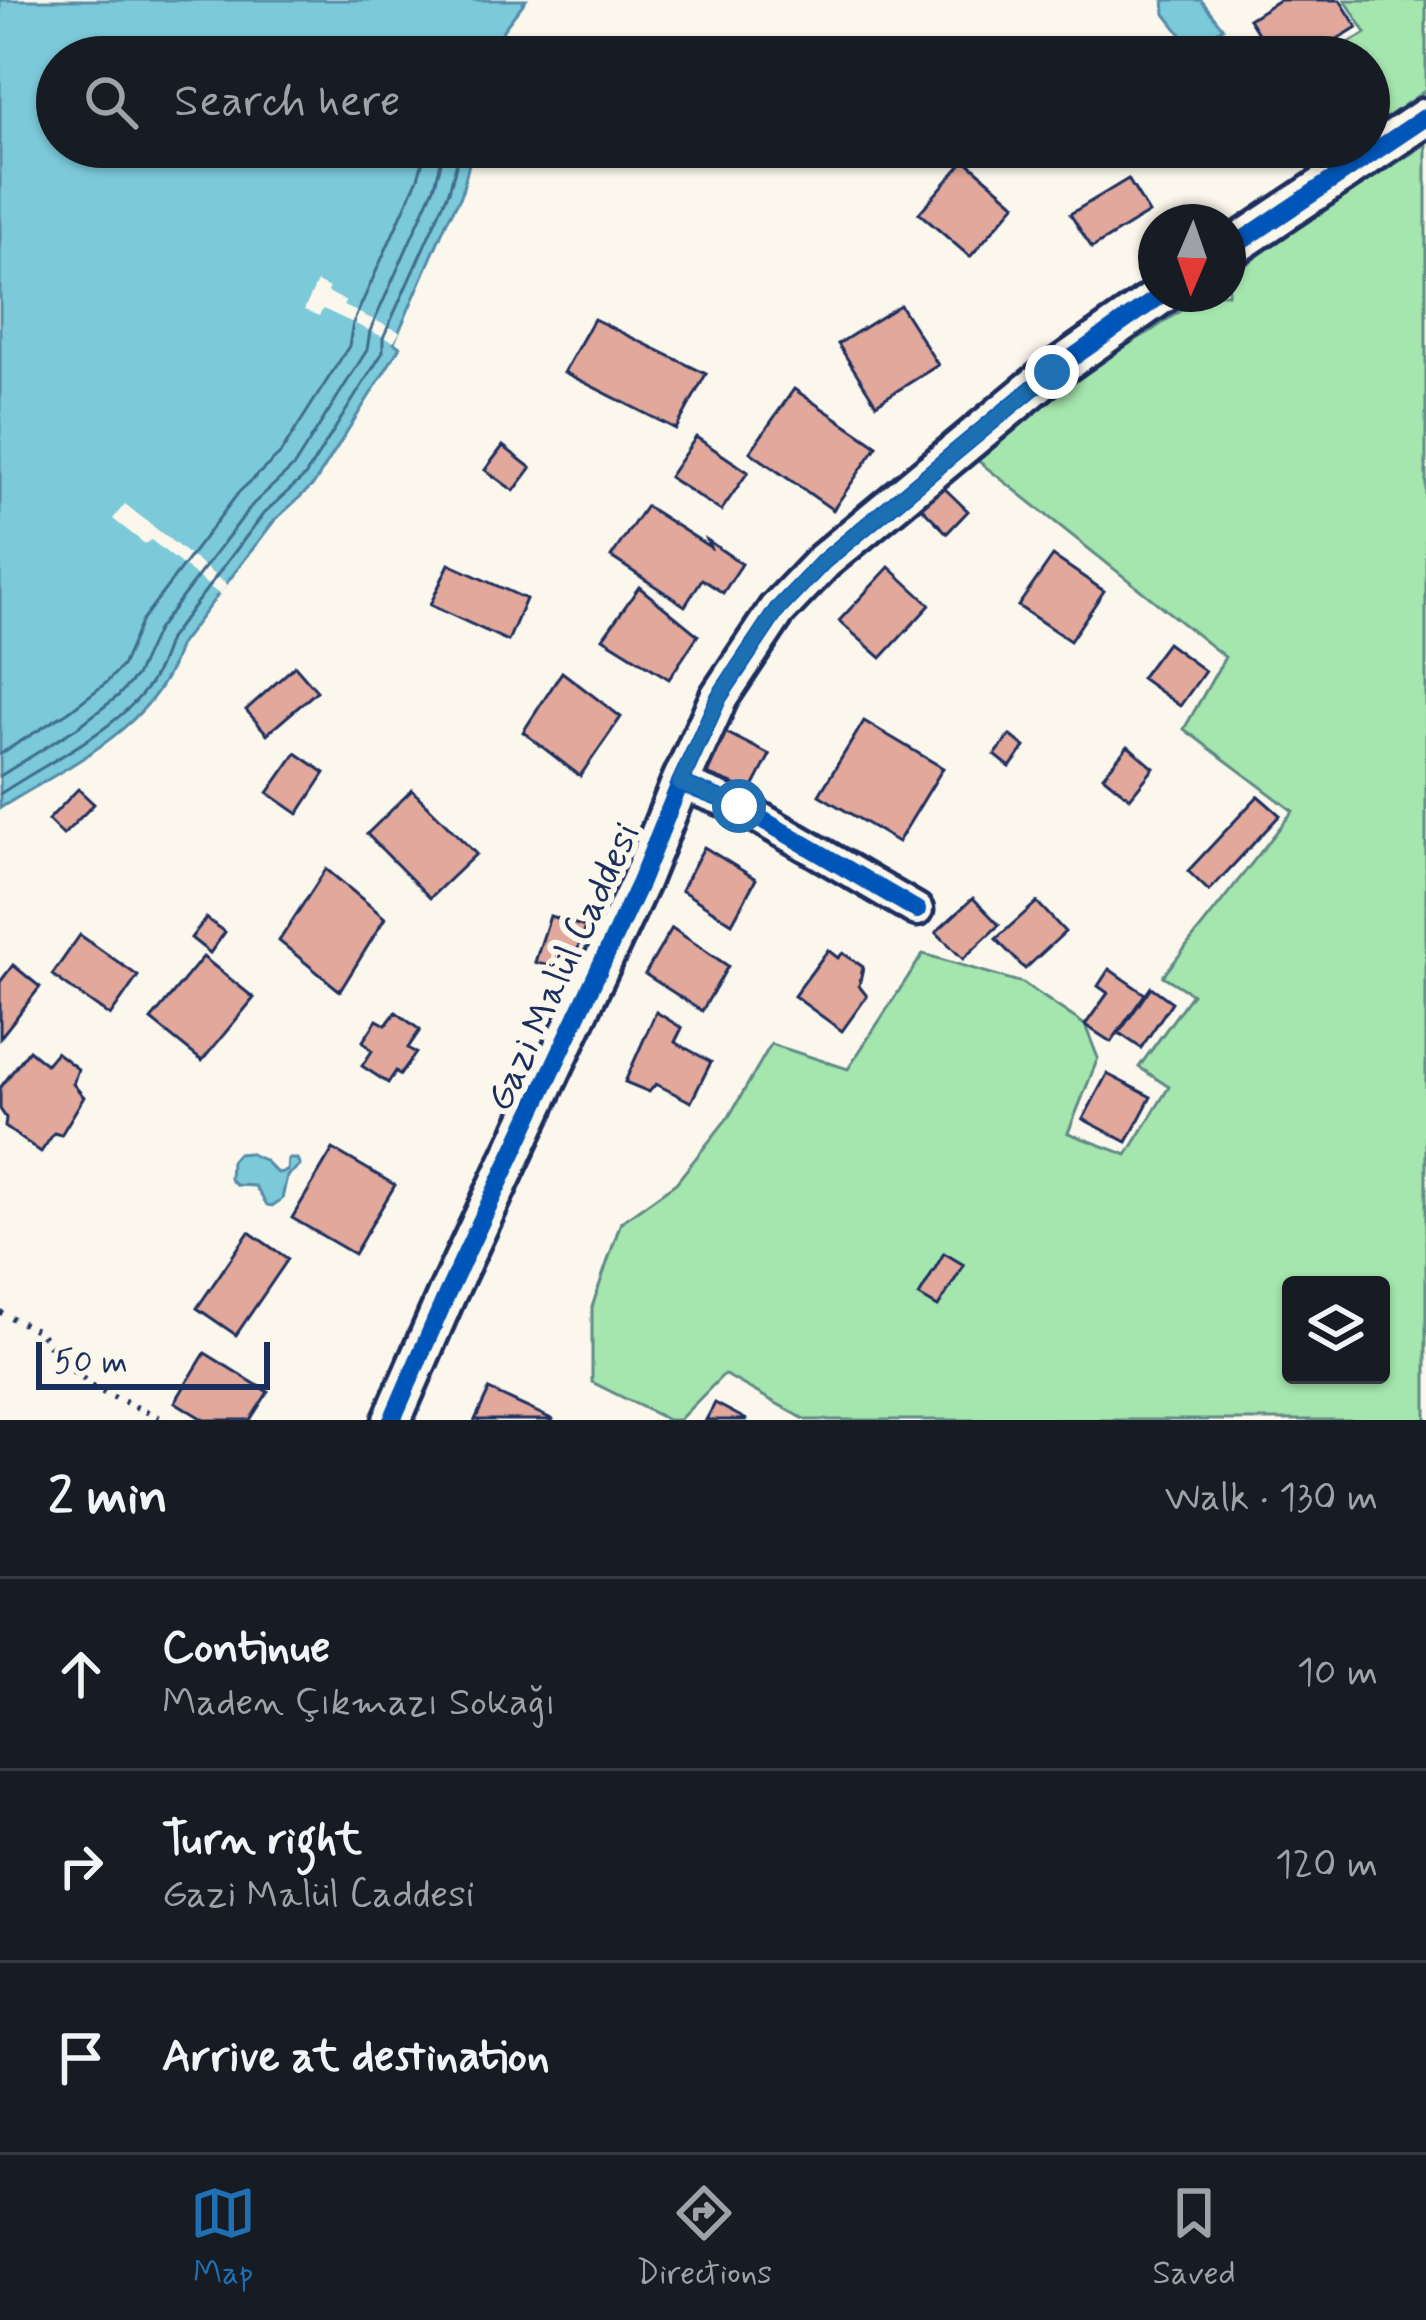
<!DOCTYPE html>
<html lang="en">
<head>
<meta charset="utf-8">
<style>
  body { margin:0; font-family:Mynerve,sans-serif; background:#242831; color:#f1f3f6 }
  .controls { position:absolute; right:36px; bottom:36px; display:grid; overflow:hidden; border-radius:12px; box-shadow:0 3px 9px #0004 }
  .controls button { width:108px; height:108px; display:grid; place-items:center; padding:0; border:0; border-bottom:3px solid #363941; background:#171b24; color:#f1f3f6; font:60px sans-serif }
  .compass { position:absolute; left:1138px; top:204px; width:108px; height:108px; border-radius:50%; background:#171b24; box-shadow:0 3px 9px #0004; rotate:182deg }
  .scale { position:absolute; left:36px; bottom:30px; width:234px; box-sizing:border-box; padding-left:12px; border:6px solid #1b2f5e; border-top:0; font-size:33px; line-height:42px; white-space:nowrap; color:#1b2f5e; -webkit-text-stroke:9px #fbf7ec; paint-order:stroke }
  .stop { position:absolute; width:36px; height:36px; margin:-27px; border:9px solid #1f6fb2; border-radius:50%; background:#fff }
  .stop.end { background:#1f6fb2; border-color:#fff; box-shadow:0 3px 12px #0008 }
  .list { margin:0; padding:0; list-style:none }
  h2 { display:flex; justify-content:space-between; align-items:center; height:156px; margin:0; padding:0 48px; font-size:51px }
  h2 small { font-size:39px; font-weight:400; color:#9ea1a6 }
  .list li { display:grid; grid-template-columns:78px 1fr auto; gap:36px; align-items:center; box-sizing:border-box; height:192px; padding:0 48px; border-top:3px solid #363941 }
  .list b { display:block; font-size:45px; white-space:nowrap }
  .list p { margin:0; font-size:39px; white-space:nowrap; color:#9ea1a6 }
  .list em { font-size:39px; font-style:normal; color:#9ea1a6 }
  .icon { flex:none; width:66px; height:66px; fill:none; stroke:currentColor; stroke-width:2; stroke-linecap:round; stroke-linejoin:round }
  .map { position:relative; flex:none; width:1426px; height:1420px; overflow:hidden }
  .search { position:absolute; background:#171b24; box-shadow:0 3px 9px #0004; left:36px; right:36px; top:36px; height:132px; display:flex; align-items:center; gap:30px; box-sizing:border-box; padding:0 42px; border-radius:66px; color:#9ea1a6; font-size:45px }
  .sheet { height:732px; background:#171b24 }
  nav { display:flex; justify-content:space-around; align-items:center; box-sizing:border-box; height:168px; border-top:3px solid #363941; background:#171b24; font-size:33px; color:#9ea1a6 }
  nav a { display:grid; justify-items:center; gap:6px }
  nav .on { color:#1f6fb2 }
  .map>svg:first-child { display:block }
</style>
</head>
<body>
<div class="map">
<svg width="1426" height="1420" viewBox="0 0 1426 1420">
  <rect width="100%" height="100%" fill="#fbf7ec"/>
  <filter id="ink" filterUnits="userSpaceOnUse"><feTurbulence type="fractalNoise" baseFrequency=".00833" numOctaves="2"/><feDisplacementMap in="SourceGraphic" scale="24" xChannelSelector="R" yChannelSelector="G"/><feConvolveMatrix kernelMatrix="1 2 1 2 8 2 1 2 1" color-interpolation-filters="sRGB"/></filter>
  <g filter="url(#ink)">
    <g fill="#a5e5ae" stroke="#608a86" stroke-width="3" fill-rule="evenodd">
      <polygon points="1345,0 1426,0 1426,90 1369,130 1369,57 1324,57 1366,33"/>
      <path d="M1426,144v1276h-620l-82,-46 -45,46h-11l-76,-38v-75l29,-85 55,-39 54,-68 41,-71 77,25 75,-115 100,29 62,42 13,33 -30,75 59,22 42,-68 -30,-20 53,-73 -29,-18 130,-165 -109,-82 41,-72 -253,-201 87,-71 92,-54 53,-37h24v-17l83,-59zM1291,1285h90v90h-90z"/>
    </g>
    <g fill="#7bc9d9" stroke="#558ba8" stroke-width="3">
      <path d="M0,0h526l-23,30 -7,27h-439v90h416l-12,49 -14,25 -53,122 6,4 -86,137 -40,37 -95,125c-21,81 -114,121 -179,162z"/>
      <polygon points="1164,0 1201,0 1223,28 1191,47 1165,14"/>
      <polygon points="248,1153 264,1160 277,1173 287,1171 288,1159 297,1159 300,1165 287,1176 282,1199 272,1206 267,1205 255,1186 236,1185 230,1179 231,1161 237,1154"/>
    </g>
    <g fill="#fbf7ec">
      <polygon points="317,282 329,288 328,292 345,301 344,306 400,332 394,342 323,309 319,316 304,310"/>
      <polygon points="125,504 227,585 220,595 151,540 145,544 113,519"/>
    </g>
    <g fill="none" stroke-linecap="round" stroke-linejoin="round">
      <g stroke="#416d8f" stroke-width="3">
        <polyline points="0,754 68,712 106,683 122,666 142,620 239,492 280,454 349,346 353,323 418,178 427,147"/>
        <polyline points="0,776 78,727 118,696 136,676 157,630 253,504 294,466 367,350 370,331 435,185 445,147"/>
        <path d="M0,794c47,-32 119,-64 151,-112 8,-14 13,-28 18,-43l95,-126 41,-37 78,-124v-14l66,-147 12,-44"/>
      </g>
    </g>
    <g fill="#e1a89b" stroke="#1b2f5e" stroke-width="3">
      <polygon points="1279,0 1340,0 1357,27 1308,57 1273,57 1249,19"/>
      <polygon points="1224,147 1268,147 1236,167"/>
      <polygon points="965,160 1016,204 970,257 919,213"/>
      <polygon points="1128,179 1149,213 1092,248 1070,214"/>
      <polygon points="900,305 938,365 876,404 838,344"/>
      <polygon points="594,319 706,374 676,429 564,372"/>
      <polygon points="794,389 877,446 833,510 750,452"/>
      <polygon points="696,437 748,472 721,511 669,477"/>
      <polygon points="503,446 531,468 514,491 485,470"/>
      <polygon points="941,485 968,511 947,533 920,506"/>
      <polygon points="646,506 710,547 707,540 742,564 723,593 702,579 685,606 611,557"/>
      <polygon points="1053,556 1104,591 1070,641 1018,606"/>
      <polygon points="449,564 526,599 508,641 430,605"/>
      <polygon points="889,567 930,605 881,658 839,621"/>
      <polygon points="639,587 698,635 669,679 603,638"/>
      <polygon points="1167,643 1205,671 1180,706 1141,678"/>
      <polygon points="295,666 317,691 267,734 246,710"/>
      <polygon points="562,672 621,717 580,776 523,732"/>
      <polygon points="864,721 943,768 898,842 819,795"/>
      <polygon points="725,732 770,755 747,799 702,776"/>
      <polygon points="1010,735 1025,747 1010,767 995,755"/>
      <polygon points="1128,746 1154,768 1130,798 1103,776"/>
      <polygon points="296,753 325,773 298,814 268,793"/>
      <polygon points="78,789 94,804 63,835 48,820"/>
      <polygon points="412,790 476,854 430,898 367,834"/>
      <polygon points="1258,796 1280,815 1209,891 1188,871"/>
      <polygon points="704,847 756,879 732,923 681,890"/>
      <polygon points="326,869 385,918 340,991 279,941"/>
      <polygon points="973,898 999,925 963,959 936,932"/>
      <polygon points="1037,902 1065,932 1025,969 996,939"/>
      <polygon points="550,916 585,927 570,973 535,962"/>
      <polygon points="206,918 225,932 210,953 191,938"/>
      <polygon points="672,928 728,966 702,1011 645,974"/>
      <polygon points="80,935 138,976 110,1016 52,975"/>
      <polygon points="828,950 838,958 843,953 863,967 859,986 867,996 842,1031 794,996"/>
      <polygon points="203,957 254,998 202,1061 151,1020"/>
      <polygon points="13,965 40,987 0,1038 0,982"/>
      <polygon points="1109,969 1145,994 1111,1042 1085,1025 1108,993 1098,986"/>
      <polygon points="1151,987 1172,1002 1141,1048 1119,1033"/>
      <polygon points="396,1012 420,1030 408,1048 416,1053 400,1075 396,1071 388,1083 362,1066 372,1051 363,1041 377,1020 386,1025"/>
      <polygon points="656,1012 682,1028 675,1042 711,1062 691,1102 656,1084 649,1092 625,1082"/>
      <polygon points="29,1050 46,1064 56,1052 78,1069 73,1084 84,1097 61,1135 54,1133 41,1152 5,1127 6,1118 0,1109 0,1088"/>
      <polygon points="1107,1074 1151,1097 1127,1142 1083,1119"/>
      <polygon points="333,1149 395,1185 354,1254 292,1218"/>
      <polygon points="249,1232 288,1259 236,1335 197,1308"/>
      <polygon points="944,1253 964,1265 938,1307 919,1296"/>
      <polygon points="205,1353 268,1392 250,1420 204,1420 175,1402"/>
      <polygon points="489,1390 554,1420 475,1420"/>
      <polygon points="715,1403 747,1420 706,1420"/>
    </g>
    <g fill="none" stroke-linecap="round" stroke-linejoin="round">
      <g stroke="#1b2f5e" stroke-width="39">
        <polyline id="minor" points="680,783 739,806 917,910"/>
      </g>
      <g stroke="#1b2f5e" stroke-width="45">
        <g id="tertiary">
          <polyline points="1228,250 1426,117"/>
          <polyline points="392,1420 447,1294 640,882 680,783 719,697 777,610 824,561 1052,372 1163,294"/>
        </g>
      </g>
      <polyline stroke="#1b2f5e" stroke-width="6" stroke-dasharray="3 9" stroke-linecap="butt" points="0,1312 40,1332 61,1362 98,1390 165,1420"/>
      <use href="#minor" stroke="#fbf7ec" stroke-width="30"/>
      <use href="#tertiary" stroke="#fbf7ec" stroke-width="36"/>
      <g stroke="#fbf7ec" stroke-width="26">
        <g id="cycleway">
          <polyline points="1228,250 1426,117"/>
          <polyline points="680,783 739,806 917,910"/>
          <polyline points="392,1420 447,1294 640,882 680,783 719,697 777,610 824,561 1052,372 1163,294"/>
        </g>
      </g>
      <use href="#cycleway" stroke="#0057b8" stroke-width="18"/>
    </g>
  </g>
  <g fill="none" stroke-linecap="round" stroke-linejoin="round" filter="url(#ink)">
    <polyline stroke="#1f6fb2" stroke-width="15" points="739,806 680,783 719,697 777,610 824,561 1052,372"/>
  </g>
  <g text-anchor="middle" stroke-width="12" stroke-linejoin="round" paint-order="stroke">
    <g font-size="39" fill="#1b2f5e" stroke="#fbf7ec">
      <text transform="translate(561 966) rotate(-65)" y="14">Gazi Malül Caddesi</text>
    </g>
  </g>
</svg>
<div class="controls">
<button><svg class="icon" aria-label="layers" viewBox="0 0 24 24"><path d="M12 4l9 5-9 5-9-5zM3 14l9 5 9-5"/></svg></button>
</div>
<svg class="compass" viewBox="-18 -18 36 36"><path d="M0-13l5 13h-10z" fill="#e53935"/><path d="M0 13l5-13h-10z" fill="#9ea1a6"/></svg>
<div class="scale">50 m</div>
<div class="stop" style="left:739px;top:806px"></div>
<div class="stop end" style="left:1052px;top:372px"></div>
<div class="search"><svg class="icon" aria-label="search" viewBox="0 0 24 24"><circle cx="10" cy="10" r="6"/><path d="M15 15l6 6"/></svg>Search here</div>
</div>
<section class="sheet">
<h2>2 min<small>Walk · 130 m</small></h2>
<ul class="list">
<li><svg class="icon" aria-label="ahead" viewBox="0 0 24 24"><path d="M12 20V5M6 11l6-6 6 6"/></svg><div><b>Continue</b><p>Maden Çıkmazı Sokağı</p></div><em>10 m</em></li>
<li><svg class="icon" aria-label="right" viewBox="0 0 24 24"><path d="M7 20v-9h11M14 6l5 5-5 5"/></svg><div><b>Turn right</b><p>Gazi Malül Caddesi</p></div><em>120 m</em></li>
<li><svg class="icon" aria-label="arrive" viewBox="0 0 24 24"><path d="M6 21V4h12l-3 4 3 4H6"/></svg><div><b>Arrive at destination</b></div></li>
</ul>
</section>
<nav>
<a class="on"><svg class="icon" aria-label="map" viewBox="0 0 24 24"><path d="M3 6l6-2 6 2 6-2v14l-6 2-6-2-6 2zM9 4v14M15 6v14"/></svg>Map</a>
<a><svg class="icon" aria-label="directions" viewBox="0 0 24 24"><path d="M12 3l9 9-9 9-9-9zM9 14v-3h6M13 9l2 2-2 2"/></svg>Directions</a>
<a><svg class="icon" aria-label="saved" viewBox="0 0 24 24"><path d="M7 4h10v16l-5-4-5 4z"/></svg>Saved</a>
</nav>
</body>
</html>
